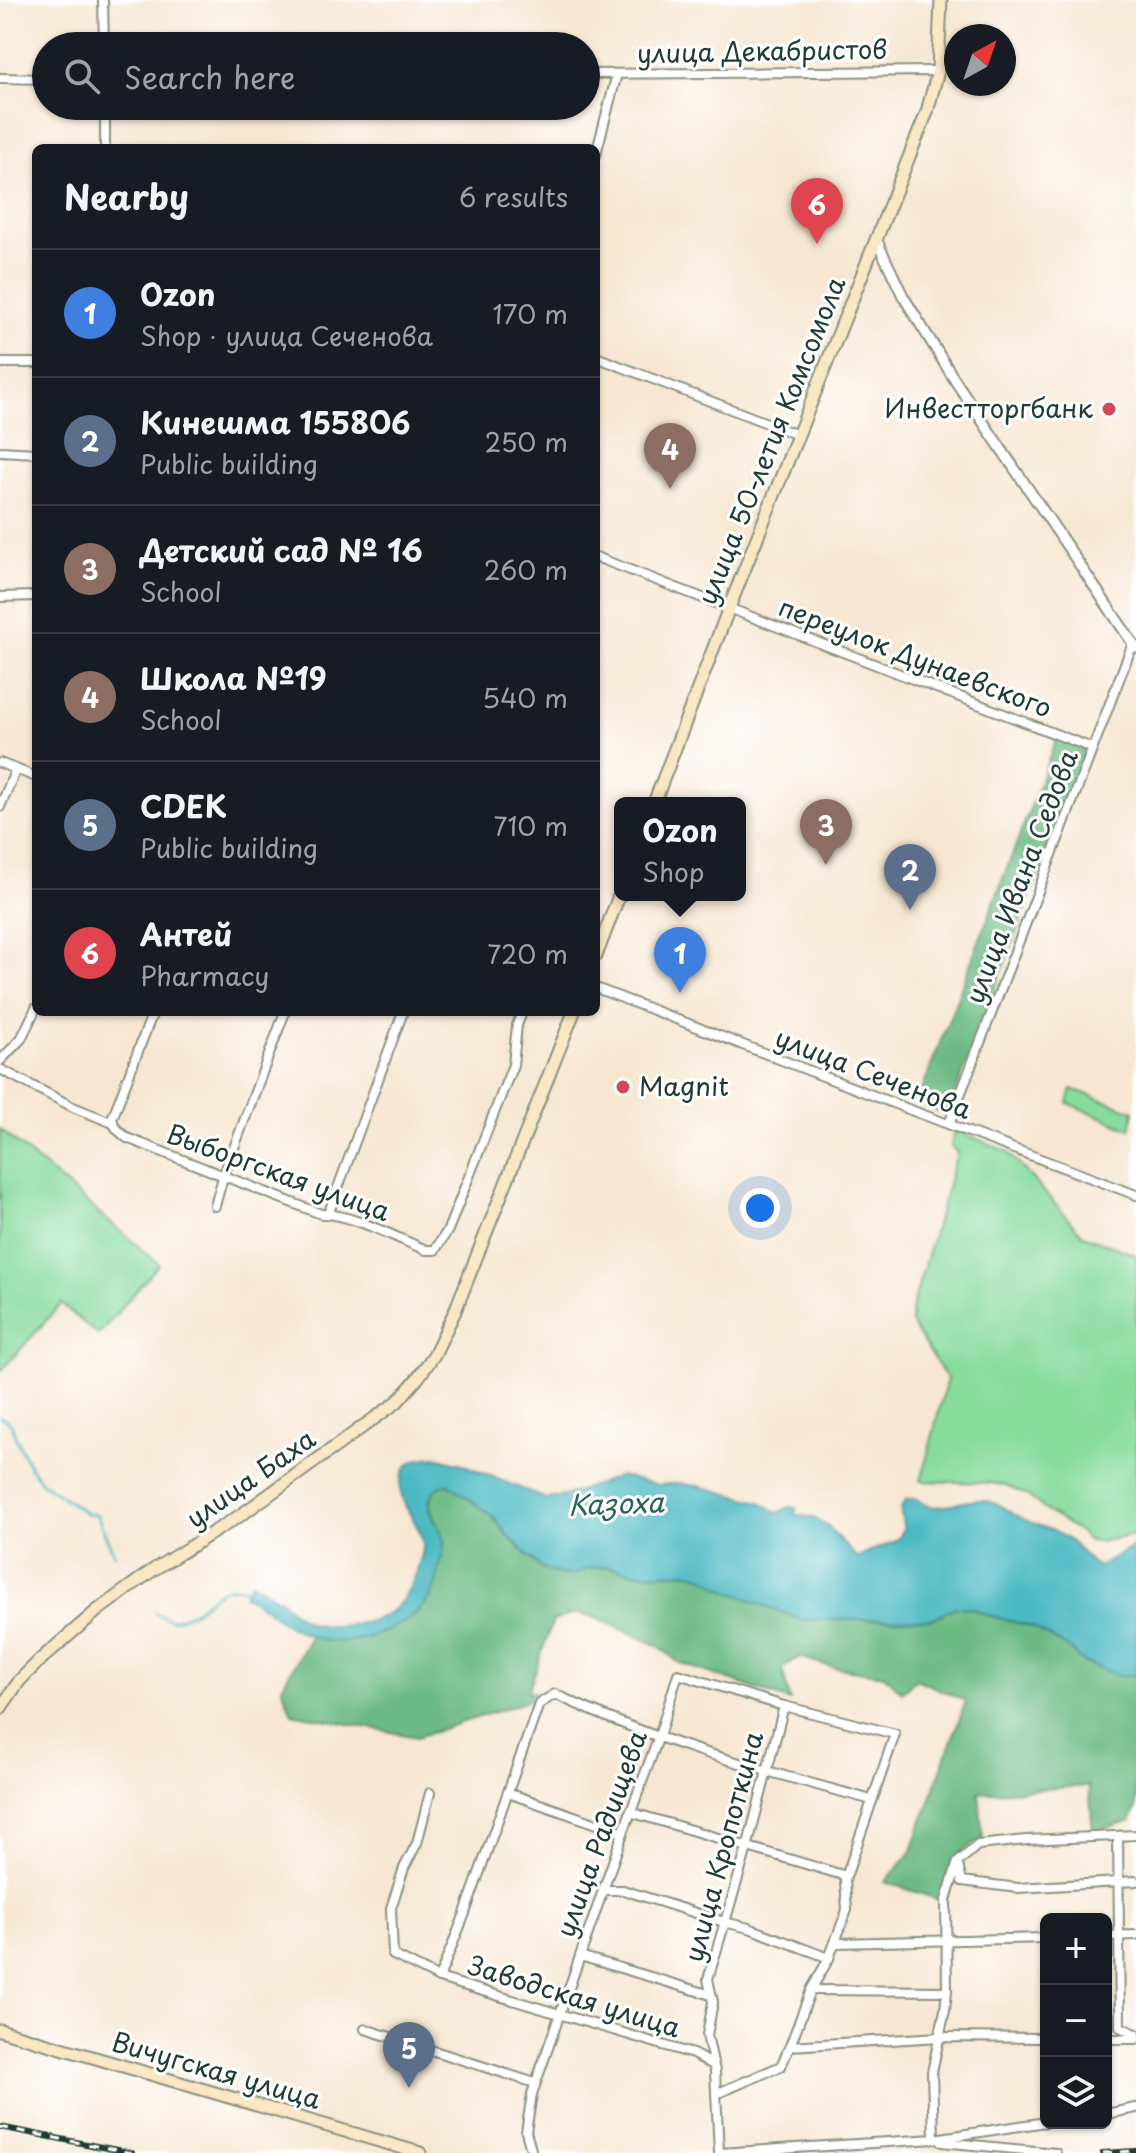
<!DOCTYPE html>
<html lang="en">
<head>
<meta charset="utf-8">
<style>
  body { margin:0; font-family:"Playpen Sans",sans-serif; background:#20242c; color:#f1f3f6 }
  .controls { position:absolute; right:24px; bottom:24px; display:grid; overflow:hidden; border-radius:12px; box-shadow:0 2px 6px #0004 }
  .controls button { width:72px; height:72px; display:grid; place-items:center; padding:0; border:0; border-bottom:2px solid #363941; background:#171b24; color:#f1f3f6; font:40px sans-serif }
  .compass { position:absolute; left:944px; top:24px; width:72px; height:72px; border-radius:50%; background:#171b24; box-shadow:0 2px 6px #0004; rotate:40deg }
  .you { position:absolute; left:760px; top:1208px; width:28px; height:28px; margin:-20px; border:6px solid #fff; border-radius:50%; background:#1a73e8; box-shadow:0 0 0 12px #1a73e833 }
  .badge { display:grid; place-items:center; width:52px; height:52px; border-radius:50%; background:#d1495b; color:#fff; font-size:26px; font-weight:700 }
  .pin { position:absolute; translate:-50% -66px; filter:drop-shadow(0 2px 4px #0008) }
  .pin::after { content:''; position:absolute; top:42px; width:28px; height:24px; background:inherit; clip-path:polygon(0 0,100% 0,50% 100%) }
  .popup { position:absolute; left:614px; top:797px; width:132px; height:104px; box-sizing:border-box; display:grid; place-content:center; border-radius:12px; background:#171b24; filter:drop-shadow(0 2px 6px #0005); font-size:26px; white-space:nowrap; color:#9ea1a6 }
  .popup b { font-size:30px; color:#f1f3f6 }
  .popup::after { content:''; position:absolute; left:50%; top:100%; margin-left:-16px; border:16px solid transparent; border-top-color:#171b24 }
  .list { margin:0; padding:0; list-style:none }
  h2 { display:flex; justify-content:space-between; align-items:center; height:104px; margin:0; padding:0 32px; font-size:34px }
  h2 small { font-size:26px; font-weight:400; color:#9ea1a6 }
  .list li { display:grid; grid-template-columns:52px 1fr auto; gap:24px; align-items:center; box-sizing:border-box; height:128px; padding:0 32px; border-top:2px solid #363941 }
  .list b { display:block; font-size:30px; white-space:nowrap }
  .list p { margin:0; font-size:26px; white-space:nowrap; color:#9ea1a6 }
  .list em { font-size:26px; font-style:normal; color:#9ea1a6 }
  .icon { flex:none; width:44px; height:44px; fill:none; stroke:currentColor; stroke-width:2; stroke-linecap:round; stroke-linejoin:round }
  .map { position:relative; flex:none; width:1136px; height:2153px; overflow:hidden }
  .search { position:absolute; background:#171b24; box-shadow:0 2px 6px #0004; left:32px; top:32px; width:568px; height:88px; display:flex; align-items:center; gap:20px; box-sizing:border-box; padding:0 28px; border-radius:44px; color:#9ea1a6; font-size:30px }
  .panel { position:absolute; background:#171b24; box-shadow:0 2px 6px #0004; left:32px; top:144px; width:568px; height:872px; border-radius:12px }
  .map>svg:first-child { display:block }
</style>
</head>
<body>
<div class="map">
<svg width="1136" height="2153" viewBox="0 0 1136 2153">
  <rect width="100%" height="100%" fill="#fff"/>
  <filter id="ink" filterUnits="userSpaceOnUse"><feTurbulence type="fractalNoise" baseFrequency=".0125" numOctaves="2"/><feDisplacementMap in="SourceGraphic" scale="16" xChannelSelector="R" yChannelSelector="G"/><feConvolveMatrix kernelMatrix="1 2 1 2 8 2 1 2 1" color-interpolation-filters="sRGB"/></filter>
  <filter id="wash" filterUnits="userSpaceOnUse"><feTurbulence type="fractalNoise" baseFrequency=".006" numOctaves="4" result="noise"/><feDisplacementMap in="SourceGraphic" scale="32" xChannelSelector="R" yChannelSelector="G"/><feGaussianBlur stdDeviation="1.8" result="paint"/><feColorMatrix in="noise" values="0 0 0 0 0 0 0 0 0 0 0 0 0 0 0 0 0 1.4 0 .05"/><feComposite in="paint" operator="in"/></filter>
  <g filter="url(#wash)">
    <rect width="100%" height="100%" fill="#f7e7d2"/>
    <g fill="#87db9d" stroke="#538c68" stroke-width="2">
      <polygon points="1072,1089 1134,1111 1130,1129 1068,1103"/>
      <polygon points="0,1129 159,1264 98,1335 61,1304 0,1372"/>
      <polygon points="955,1130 1007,1151 1083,1235 1136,1255 1136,1535 1099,1542 1089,1541 1078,1531 1048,1512 1027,1495 1006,1486 992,1483 921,1481 947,1379 911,1323 911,1311 957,1153 951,1146"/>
    </g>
    <g fill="#6dbb84" stroke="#467c5c" stroke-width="2">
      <polygon points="1057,738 1086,750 947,1115 917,1103"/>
      <path d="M449,1484l43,32 17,21 32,31 18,6 14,1 13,-6 19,-3 39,8 42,-2 17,4 18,12 81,32 130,-1 23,-12 17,1 16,7 44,12 35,20 16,15 37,14 16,-1v133l-6,13 -37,11 -4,-46 -110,7 4,46c-35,17 -35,26 -40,62l-58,-19 26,-29 55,-152 -50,-22 -14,13 -18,-17 -53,-8 -31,-10 -18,11 8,33 -112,-39 -19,-16 -62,-28 -21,-5 -23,8 -25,71 16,1 -25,11 -102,33 -125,-24 -10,-26 28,-51c35,11 55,4 87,-11l44,-94c-11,-17 -21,-42 8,-47z"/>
    </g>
    <path fill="#4bb9c2" stroke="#357b7b" stroke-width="2" d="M436,1457l26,7 84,35 18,-3 56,-20 39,9 20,-2 24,4 57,15 18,11 11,-6 7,1 -1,6 21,5 12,8 27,29 4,1c11,-9 33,-10 41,-21 10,-14 -8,-21 7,-37h11c17,18 41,-1 64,1 19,2 29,15 45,21 16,6 31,10 45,22 10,8 15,18 27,24l37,-22v130l-16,1 -37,-14 -16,-15 -35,-20 -44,-12 -16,-7 -17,-1 -23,12 -130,1 -81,-32 -18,-12 -17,-4 -42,2 -39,-8 -19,3 -13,6 -14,-1 -18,-6 -32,-31 -17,-21 -43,-32c-10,2 -20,8 -20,20 1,15 14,25 15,39 0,8 -3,17 -5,24 -1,8 -3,17 -6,24 -14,34 -76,57 -110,49 -12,-3 -24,-8 -34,-14 -16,-10 -27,-24 -45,-31l7,-13c10,7 22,12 31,20 10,8 17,17 29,21 22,7 65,1 83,-14 12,-10 19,-26 24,-41 2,-8 6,-15 5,-24 -2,-22 -26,-38 -22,-62 3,-22 15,-24 35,-25z"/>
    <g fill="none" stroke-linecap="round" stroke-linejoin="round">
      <g stroke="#4bb9c2" stroke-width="3">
        <polyline points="0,1417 9,1421 13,1428 15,1436 28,1464 41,1482 87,1514 97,1515 114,1554"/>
        <path d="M155,1613l16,7c6,-2 13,-3 18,-6 23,-13 28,-32 58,-25"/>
      </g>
    </g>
  </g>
  <g filter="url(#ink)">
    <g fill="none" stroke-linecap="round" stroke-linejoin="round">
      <g stroke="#8b9283" stroke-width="12">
        <g id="minor">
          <polyline points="103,0 104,46"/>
          <polyline points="586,74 938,71"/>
          <polyline points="0,78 46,79"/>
          <polyline points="105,106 105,148"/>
          <polyline points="596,154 617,74"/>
          <polyline points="596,357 798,435"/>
          <polyline points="0,363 36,363"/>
          <polyline points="0,451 36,453"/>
          <polyline points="596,557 1087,746"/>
          <polyline points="0,597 36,596"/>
          <polyline points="0,763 36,777"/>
          <polyline points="0,807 16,769"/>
          <polyline points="596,988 908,1109 1136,1195"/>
          <path d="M153,1012l-41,107c2,9 8,13 15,19l194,76c26,-2 78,25 105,36h9l13,-20 65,-165 4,-40 5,-13"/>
          <polyline points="0,1061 21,1039 36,1008"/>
          <polyline points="0,1069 73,1107 113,1123"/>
          <polyline points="949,1124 1133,643"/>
          <polyline points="215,1206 223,1177 285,1012"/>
          <polyline points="329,1212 403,1012"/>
          <polyline points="430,1793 417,1843 404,1868 391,1908 393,1955 439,1978"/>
          <polyline points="508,1793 623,1833"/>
          <polyline points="630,1812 846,1876"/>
          <polyline points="1118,1836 1120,2027 1136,2034"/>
          <polyline points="958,1865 962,1881 1018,1888 1136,1881"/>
          <polyline points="603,1890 623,1890 724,1922 749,1928 829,1958"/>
          <polyline points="1106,1936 1136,1935"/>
          <polyline points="836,1943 1046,1938"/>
          <polyline points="580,1956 711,1995"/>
          <polyline points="811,1990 947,1991"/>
          <polyline points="365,2029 535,2083"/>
          <polyline points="1106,2039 1136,2039"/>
          <polyline points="790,2046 940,2037 1046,2038"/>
          <path d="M713,2065l-20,-11 -254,-76 25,-62 75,-212 16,-10c101,49 210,77 317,106"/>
          <polyline points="1106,2114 1136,2108"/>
          <polyline points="934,2139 932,2072 945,2010 947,1991 946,1900 958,1862 978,1845 1027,1840 1136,1835"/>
          <polyline points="942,2142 1056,2153"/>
          <polyline points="532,2153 526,2132 532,2094 623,1833 659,1736 678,1674 784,1706 895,1734 845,1880 847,1910 829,1958 811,1990 790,2046 781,2066 716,2094"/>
          <polyline points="719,2153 715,2071 707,2035 713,2002 708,1979 747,1848 784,1706"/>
          <polyline points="720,2153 934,2139 1046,2122"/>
        </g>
      </g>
      <g stroke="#8b9283" stroke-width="13">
        <polyline id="tertiary" points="876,239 903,296 956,382 1136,648"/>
      </g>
      <g stroke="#8b9283" stroke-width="15">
        <g id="secondary">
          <polyline points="654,803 729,608 927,112 938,71 941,0"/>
          <polyline points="596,956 620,893"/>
          <polyline points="0,1709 20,1680 40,1660 98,1610 153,1570 241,1515 397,1402 417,1379 434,1355 455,1311 574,1012"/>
          <polyline points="0,2030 420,2153"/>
        </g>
      </g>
      <use href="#minor" stroke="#fff" stroke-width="8"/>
      <use href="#tertiary" stroke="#fff" stroke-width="9"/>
      <use href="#secondary" stroke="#fae7c3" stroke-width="11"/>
      <g stroke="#1f3d34" stroke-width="6">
        <g id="rail">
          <polyline points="0,2127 132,2153"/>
          <polyline points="1103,2153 1136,2151"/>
        </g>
      </g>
      <use href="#rail" stroke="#fff" stroke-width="3" stroke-dasharray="9" stroke-linecap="butt"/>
    </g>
  </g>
  <g fill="#d1495b" stroke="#fff" stroke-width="3">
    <circle cx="1109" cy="409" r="8"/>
    <circle cx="623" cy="1087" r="8"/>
  </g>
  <g text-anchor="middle" stroke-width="6" stroke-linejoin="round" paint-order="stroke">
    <g font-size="26" fill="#1f3d34" stroke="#fff">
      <text transform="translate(762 52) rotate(-1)" y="9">улица Декабристов</text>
      <text transform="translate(772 441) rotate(-68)" y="9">улица 50-летия Комсомола</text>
      <text transform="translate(915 658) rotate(21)" y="9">переулок Дунаевского</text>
      <text transform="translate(1022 877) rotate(-69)" y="9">улица Ивана Седова</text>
      <text transform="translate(873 1074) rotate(21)" y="9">улица Сеченова</text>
      <text transform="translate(278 1173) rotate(20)" y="9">Выборгская улица</text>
      <text transform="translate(251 1479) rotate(-35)" y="9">улица Баха</text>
      <text transform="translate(602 1834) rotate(-70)" y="9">улица Радищева</text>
      <text transform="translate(724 1847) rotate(-75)" y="9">улица Кропоткина</text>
      <text transform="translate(574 1997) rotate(17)" y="9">Заводская улица</text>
      <text transform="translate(216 2071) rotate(16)" y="9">Вичугская улица</text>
    </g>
    <g font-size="26" fill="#1f3d34" stroke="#fff" text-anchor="end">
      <text x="1093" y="418">Инвестторгбанк</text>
      <text x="639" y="1096" text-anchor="start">Magnit</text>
    </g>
    <g font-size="28" font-style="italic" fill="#2c625f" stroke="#fff">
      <text transform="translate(616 1504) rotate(-2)" y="10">Казоха</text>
    </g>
  </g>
</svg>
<div class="controls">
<button>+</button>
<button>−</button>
<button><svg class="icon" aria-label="layers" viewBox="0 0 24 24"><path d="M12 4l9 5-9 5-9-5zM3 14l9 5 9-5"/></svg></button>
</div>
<svg class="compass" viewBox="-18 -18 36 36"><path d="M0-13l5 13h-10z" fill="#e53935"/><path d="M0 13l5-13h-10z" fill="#9ea1a6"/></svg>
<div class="you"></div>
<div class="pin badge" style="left:680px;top:993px;background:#3f7fe0">1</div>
<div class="popup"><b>Ozon</b>Shop</div>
<div class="pin badge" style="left:910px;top:910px;background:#5c6f8a">2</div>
<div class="pin badge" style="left:826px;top:865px;background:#8d6e63">3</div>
<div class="pin badge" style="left:670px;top:489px;background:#8d6e63">4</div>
<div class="pin badge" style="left:409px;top:2088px;background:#5c6f8a">5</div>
<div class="pin badge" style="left:817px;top:244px;background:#e0444e">6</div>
<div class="search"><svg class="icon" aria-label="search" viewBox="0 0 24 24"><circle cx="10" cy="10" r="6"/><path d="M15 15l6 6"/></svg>Search here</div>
<section class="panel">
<h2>Nearby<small>6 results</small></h2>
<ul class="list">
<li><span class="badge" style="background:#3f7fe0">1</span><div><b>Ozon</b><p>Shop · улица Сеченова</p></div><em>170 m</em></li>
<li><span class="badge" style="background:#5c6f8a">2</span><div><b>Кинешма 155806</b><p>Public building</p></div><em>250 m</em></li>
<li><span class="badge" style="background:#8d6e63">3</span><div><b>Детский сад № 16</b><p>School</p></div><em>260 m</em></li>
<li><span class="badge" style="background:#8d6e63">4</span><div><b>Школа №19</b><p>School</p></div><em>540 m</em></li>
<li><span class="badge" style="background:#5c6f8a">5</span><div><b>CDEK</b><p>Public building</p></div><em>710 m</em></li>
<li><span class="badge" style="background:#e0444e">6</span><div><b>Антей</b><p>Pharmacy</p></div><em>720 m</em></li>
</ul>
</section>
</div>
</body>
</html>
